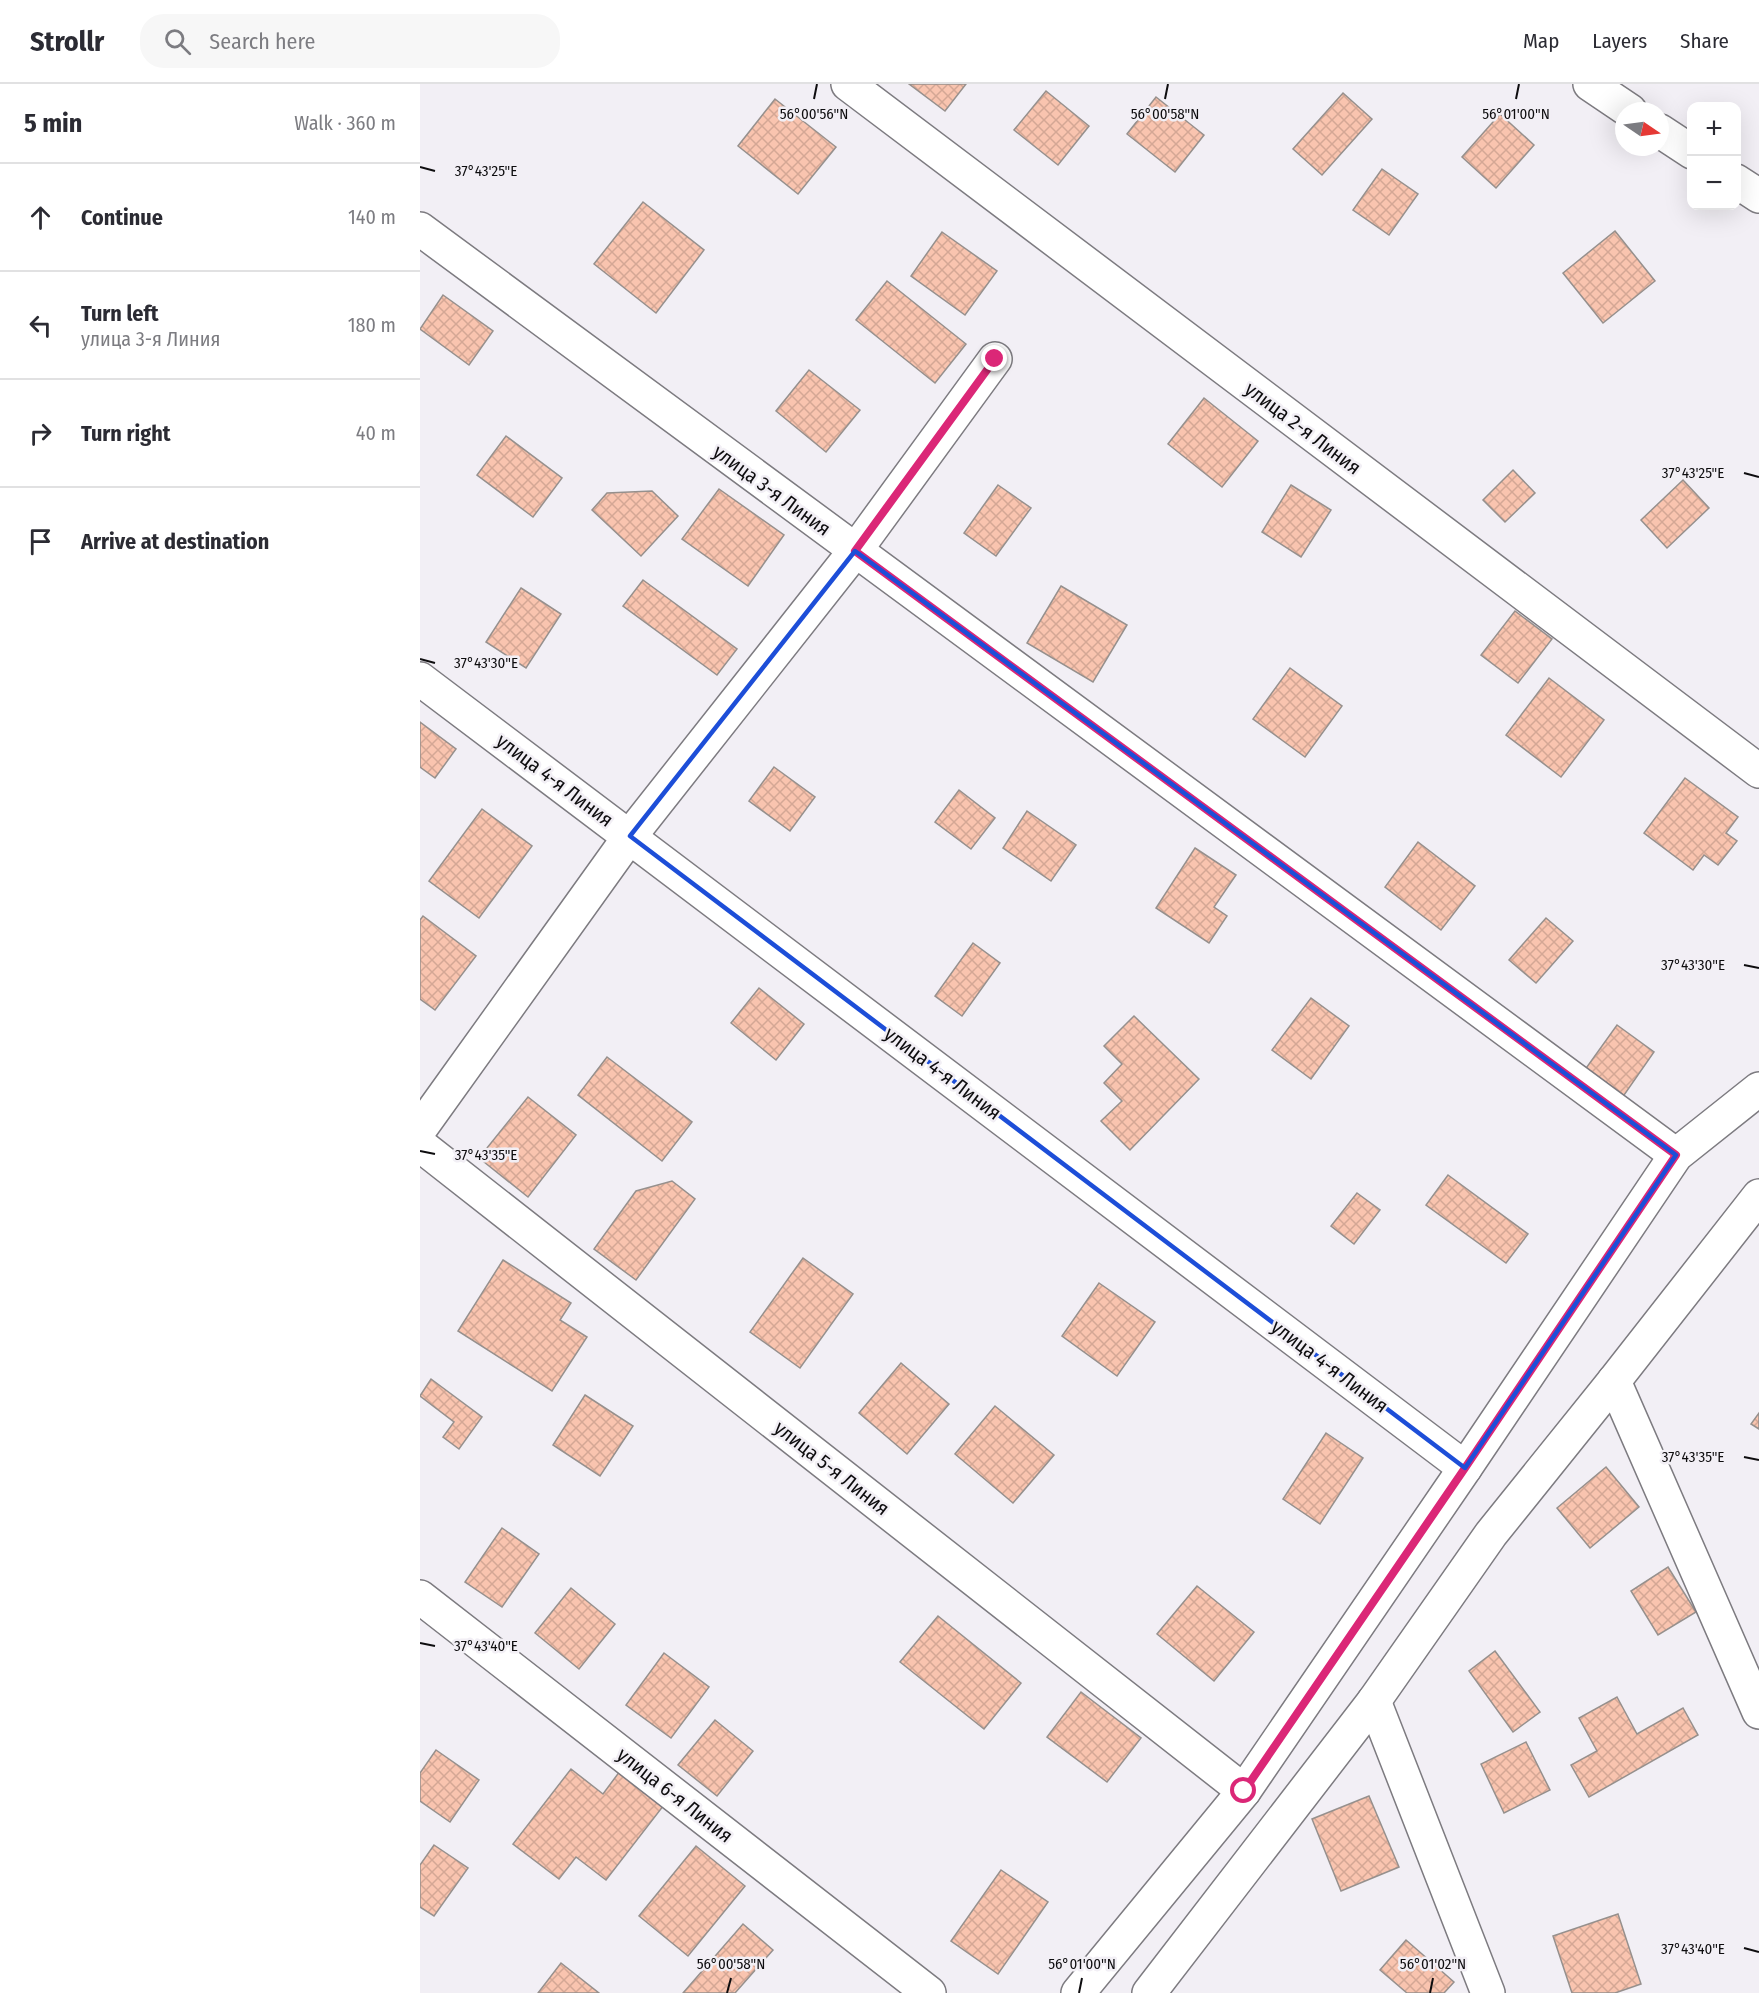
<!DOCTYPE html>
<html lang="en">
<head>
<meta charset="utf-8">
<style>
  body { margin:0; font-family:"Fira Sans Condensed",sans-serif; background:#f7f7f7; color:#2b2b33 }
  .controls { position:absolute; right:18px; top:18px; display:grid; overflow:hidden; border-radius:12px; box-shadow:0 6px 24px #0002 }
  .controls button { width:54px; height:54px; display:grid; place-items:center; padding:0; border:0; border-bottom:2px solid #e1e1e2; background:#fff; color:#2b2b33; font:30px sans-serif }
  .compass { position:absolute; left:1195px; top:18px; width:54px; height:54px; border-radius:50%; background:#fff; box-shadow:0 6px 24px #0002; rotate:103deg }
  .stop { position:absolute; width:18px; height:18px; margin:-14px; border:4px solid #db2777; border-radius:50%; background:#fff }
  .stop.end { background:#db2777; border-color:#fff; box-shadow:0 2px 6px #0008 }
  .list { margin:0; padding:0; list-style:none }
  h2 { display:flex; justify-content:space-between; align-items:center; height:78px; margin:0; padding:0 24px; font-size:26px }
  h2 small { font-size:20px; font-weight:400; color:#7c7c81 }
  .list li { display:grid; grid-template-columns:39px 1fr auto; gap:18px; align-items:center; box-sizing:border-box; height:108px; padding:0 24px; border-top:2px solid #e1e1e2 }
  .list b { display:block; font-size:22px; white-space:nowrap }
  .list p { margin:0; font-size:20px; white-space:nowrap; color:#7c7c81 }
  .list em { font-size:20px; font-style:normal; color:#7c7c81 }
  .icon { flex:none; width:33px; height:33px; fill:none; stroke:currentColor; stroke-width:2; stroke-linecap:round; stroke-linejoin:round }
  .map { position:relative; flex:none; width:1339px; height:1909px; overflow:hidden }
  header { display:flex; align-items:center; gap:36px; box-sizing:border-box; height:84px; padding:0 30px; background:#fff; border-bottom:2px solid #e1e1e2 }
  header strong { font-size:28px }
  nav { display:flex; gap:33px; margin-inline-start:auto; font-size:21px }
  .search { width:420px; height:54px; background:#f7f7f7; display:flex; align-items:center; gap:15px; box-sizing:border-box; padding:0 21px; border-radius:24px; color:#7c7c81; font-size:22px }
  main { display:flex }
  aside { flex:1; background:#fff }
  .map>svg:first-child { display:block }
</style>
</head>
<body>
<header>
<strong>Strollr</strong>
<div class="search"><svg class="icon" aria-label="search" viewBox="0 0 24 24"><circle cx="10" cy="10" r="6"/><path d="M15 15l6 6"/></svg>Search here</div>
<nav><a>Map</a><a>Layers</a><a>Share</a></nav>
</header>
<main>
<aside>
<h2>5 min<small>Walk · 360 m</small></h2>
<ul class="list">
<li><svg class="icon" aria-label="ahead" viewBox="0 0 24 24"><path d="M12 20V5M6 11l6-6 6 6"/></svg><div><b>Continue</b></div><em>140 m</em></li>
<li><svg class="icon" aria-label="left" viewBox="0 0 24 24"><path d="M17 20v-9H6M10 6l-5 5 5 5"/></svg><div><b>Turn left</b><p>улица 3-я Линия</p></div><em>180 m</em></li>
<li><svg class="icon" aria-label="right" viewBox="0 0 24 24"><path d="M7 20v-9h11M14 6l5 5-5 5"/></svg><div><b>Turn right</b></div><em>40 m</em></li>
<li><svg class="icon" aria-label="arrive" viewBox="0 0 24 24"><path d="M6 21V4h12l-3 4 3 4H6"/></svg><div><b>Arrive at destination</b></div></li>
</ul>
</aside>
<div class="map">
<svg width="1339" height="1909" viewBox="0 0 1339 1909">
  <defs>
    <pattern id="building-cross-hatch" width="8" height="8" patternUnits="userSpaceOnUse" patternTransform="scale(1.5)"><rect width="8" height="8" fill="#f9c4af"/><path d="M0 0l8 8M0 8l8-8" fill="none" stroke="#d4a795"/></pattern>
  </defs>
  <rect width="100%" height="100%" fill="#f2eff5"/>
  <g fill="url(#building-cross-hatch)" stroke="#96908d" stroke-width="1.5">
    <polygon points="489,0 546,0 525,27"/>
    <polygon points="626,7 669,42 638,81 594,46"/>
    <polygon points="923,9 952,35 902,91 873,65"/>
    <polygon points="736,13 784,51 755,88 707,50"/>
    <polygon points="355,15 416,63 378,110 318,62"/>
    <polygon points="1080,30 1114,61 1076,104 1042,73"/>
    <polygon points="962,85 998,110 969,151 933,126"/>
    <polygon points="223,118 284,166 236,229 174,180"/>
    <polygon points="1195,147 1235,197 1183,239 1143,189"/>
    <polygon points="522,148 577,187 545,231 491,192"/>
    <polygon points="467,197 546,260 515,299 436,236"/>
    <polygon points="23,211 73,247 49,281 0,245"/>
    <polygon points="389,286 440,326 406,368 356,327"/>
    <polygon points="784,314 838,357 802,403 748,360"/>
    <polygon points="86,352 142,394 113,433 57,391"/>
    <polygon points="1093,386 1115,409 1085,438 1063,416"/>
    <polygon points="1263,396 1289,424 1247,464 1221,436"/>
    <polygon points="578,401 611,424 576,472 544,449"/>
    <polygon points="871,401 911,426 881,473 842,448"/>
    <polygon points="299,405 364,451 328,502 262,455"/>
    <polygon points="232,407 258,432 221,472 172,426 187,409"/>
    <polygon points="223,496 317,565 297,591 203,522"/>
    <polygon points="641,502 707,541 673,598 607,559"/>
    <polygon points="101,504 141,530 106,584 66,558"/>
    <polygon points="1095,527 1132,555 1098,599 1061,571"/>
    <polygon points="870,584 922,622 885,673 833,635"/>
    <polygon points="1129,594 1184,636 1141,693 1086,651"/>
    <polygon points="0,638 36,665 15,694 0,683"/>
    <polygon points="354,683 395,713 370,747 329,717"/>
    <polygon points="1265,694 1318,733 1306,749 1317,757 1298,781 1284,771 1273,786 1224,749"/>
    <polygon points="539,706 575,734 551,765 515,738"/>
    <polygon points="62,725 112,762 59,834 9,797"/>
    <polygon points="607,727 656,761 631,797 583,764"/>
    <polygon points="998,758 1055,802 1021,846 965,803"/>
    <polygon points="775,764 816,791 794,823 807,832 789,859 736,824"/>
    <polygon points="3,832 56,872 15,926 0,915 0,836"/>
    <polygon points="1126,834 1153,857 1116,899 1089,876"/>
    <polygon points="553,859 580,879 542,932 515,912"/>
    <polygon points="339,904 384,940 356,976 311,939"/>
    <polygon points="891,914 929,942 891,995 852,966"/>
    <polygon points="714,932 779,995 710,1066 681,1037 702,1017 684,999 702,980 684,962"/>
    <polygon points="1197,941 1234,968 1202,1014 1164,987"/>
    <polygon points="187,973 272,1038 242,1077 158,1011"/>
    <polygon points="108,1013 156,1051 108,1113 59,1074"/>
    <polygon points="1028,1091 1108,1150 1086,1179 1006,1121"/>
    <polygon points="252,1097 275,1115 216,1196 174,1165 216,1107"/>
    <polygon points="937,1109 960,1126 934,1160 911,1142"/>
    <polygon points="383,1174 433,1210 380,1284 330,1248"/>
    <polygon points="83,1176 151,1219 140,1236 167,1253 132,1307 38,1247"/>
    <polygon points="679,1199 735,1238 697,1292 642,1252"/>
    <polygon points="481,1279 529,1320 487,1370 439,1329"/>
    <polygon points="11,1295 62,1333 39,1365 23,1353 34,1338 0,1312"/>
    <polygon points="165,1311 213,1342 180,1392 133,1361"/>
    <polygon points="575,1322 634,1371 593,1419 535,1370"/>
    <polygon points="1339,1329 1339,1345 1331,1340"/>
    <polygon points="906,1349 943,1374 900,1440 863,1415"/>
    <polygon points="1186,1383 1219,1423 1170,1464 1137,1424"/>
    <polygon points="82,1444 119,1470 82,1523 45,1498"/>
    <polygon points="1248,1483 1276,1528 1238,1551 1211,1507"/>
    <polygon points="777,1502 834,1548 794,1597 737,1550"/>
    <polygon points="151,1504 195,1540 159,1585 115,1549"/>
    <polygon points="518,1532 601,1599 564,1645 480,1578"/>
    <polygon points="1075,1567 1120,1628 1093,1648 1049,1587"/>
    <polygon points="244,1569 289,1603 251,1654 206,1621"/>
    <polygon points="661,1608 721,1654 687,1698 627,1653"/>
    <polygon points="1197,1613 1217,1650 1263,1624 1278,1651 1169,1713 1151,1681 1177,1667 1159,1634"/>
    <polygon points="295,1636 333,1667 297,1712 258,1681"/>
    <polygon points="1106,1658 1130,1706 1084,1729 1061,1680"/>
    <polygon points="16,1666 59,1696 30,1738 0,1717 0,1689"/>
    <polygon points="151,1685 183,1710 200,1687 244,1721 186,1796 156,1773 139,1795 93,1760"/>
    <polygon points="949,1712 979,1783 921,1807 892,1735"/>
    <polygon points="14,1761 48,1784 14,1832 0,1823 0,1781"/>
    <polygon points="276,1762 325,1802 268,1872 219,1832"/>
    <polygon points="581,1786 628,1818 578,1890 531,1857"/>
    <polygon points="1198,1830 1221,1900 1195,1909 1152,1909 1133,1852"/>
    <polygon points="323,1840 353,1866 315,1909 263,1909"/>
    <polygon points="986,1856 1034,1898 1024,1909 987,1909 960,1886"/>
    <polygon points="141,1879 179,1909 118,1909"/>
  </g>
  <g fill="none" stroke-linecap="round" stroke-linejoin="round">
    <g stroke="#7d7b80" stroke-width="36">
      <g id="street">
        <polyline points="428,0 1339,687"/>
        <polyline points="1170,0 1210,27"/>
        <polyline points="1240,47 1272,68"/>
        <polyline points="1316,97 1339,112"/>
        <polyline points="0,145 1256,1071"/>
        <polyline points="0,595 1045,1384"/>
        <polyline points="0,1045 210,752 435,467 575,275"/>
        <polyline points="0,1061 824,1707"/>
        <polyline points="1194,1297 1339,1628"/>
        <polyline points="0,1513 509,1909"/>
        <polyline points="954,1617 1068,1909"/>
        <polyline points="658,1909 824,1707 1045,1384 1256,1071 1339,1005"/>
        <polyline points="729,1909 954,1617 1071,1450 1194,1297 1339,1112"/>
      </g>
    </g>
    <use href="#street" stroke="#fff" stroke-width="33"/>
  </g>
  <g fill="none" stroke-linecap="round" stroke-linejoin="round">
    <polyline stroke="#db2777" stroke-width="8" points="575,275 435,467 1256,1071 1045,1384 824,1707"/>
  </g>
  <path fill="none" stroke="#1d4ed8" stroke-width="4.5" stroke-linejoin="round" d="M435,467l821,604 -211,313 -835,-632z"/>
  <path fill="none" stroke="#0e0d0f" stroke-width="2" d="M394,15l3,-15M745,15l3,-15M1096,15l3,-15M0,83l15,4M1324,389l15,4M0,575l15,4M1324,881l15,3M0,1067l15,3M1324,1373l15,3M0,1559l15,3M1324,1864l15,4M307,1909l4,-15M659,1909l3,-15M1010,1909l3,-15"/>
  <g text-anchor="middle" stroke-width="5" stroke-linejoin="round" paint-order="stroke">
    <g font-size="20" fill="#0e0d0f" stroke="#f2eff5">
      <text transform="translate(883 344) rotate(37)" y="7">улица 2-я Линия</text>
      <text transform="translate(352 406) rotate(36)" y="7">улица 3-я Линия</text>
      <text transform="translate(135 696) rotate(37)" y="7">улица 4-я Линия</text>
      <text transform="translate(523 989) rotate(37)" y="7">улица 4-я Линия</text>
      <text transform="translate(910 1282) rotate(37)" y="7">улица 4-я Линия</text>
      <text transform="translate(412 1384) rotate(38)" y="7">улица 5-я Линия</text>
      <text transform="translate(255 1711) rotate(38)" y="7">улица 6-я Линия</text>
    </g>
  </g>
  <g font-size="15" text-anchor="middle" fill="#0e0d0f" stroke="#f2eff5" stroke-width="5" stroke-linejoin="round" paint-order="stroke">
    <text x="745" y="35">56°00'58"N</text>
    <text x="1096" y="35">56°01'00"N</text>
    <text x="394" y="35">56°00'56"N</text>
    <text x="66" y="92">37°43'25"E</text>
    <text x="1273" y="394">37°43'25"E</text>
    <text x="66" y="584">37°43'30"E</text>
    <text x="1273" y="886">37°43'30"E</text>
    <text x="66" y="1076">37°43'35"E</text>
    <text x="1273" y="1378">37°43'35"E</text>
    <text x="66" y="1567">37°43'40"E</text>
    <text x="1273" y="1870">37°43'40"E</text>
    <text x="311" y="1885">56°00'58"N</text>
    <text x="662" y="1885">56°01'00"N</text>
    <text x="1013" y="1885">56°01'02"N</text>
  </g>
</svg>
<div class="controls">
<button>+</button>
<button>−</button>
</div>
<svg class="compass" viewBox="-18 -18 36 36"><path d="M0-13l5 13h-10z" fill="#e53935"/><path d="M0 13l5-13h-10z" fill="#7c7c81"/></svg>
<div class="stop" style="left:824px;top:1707px"></div>
<div class="stop end" style="left:575px;top:275px"></div>
</div>
</main>
</body>
</html>
